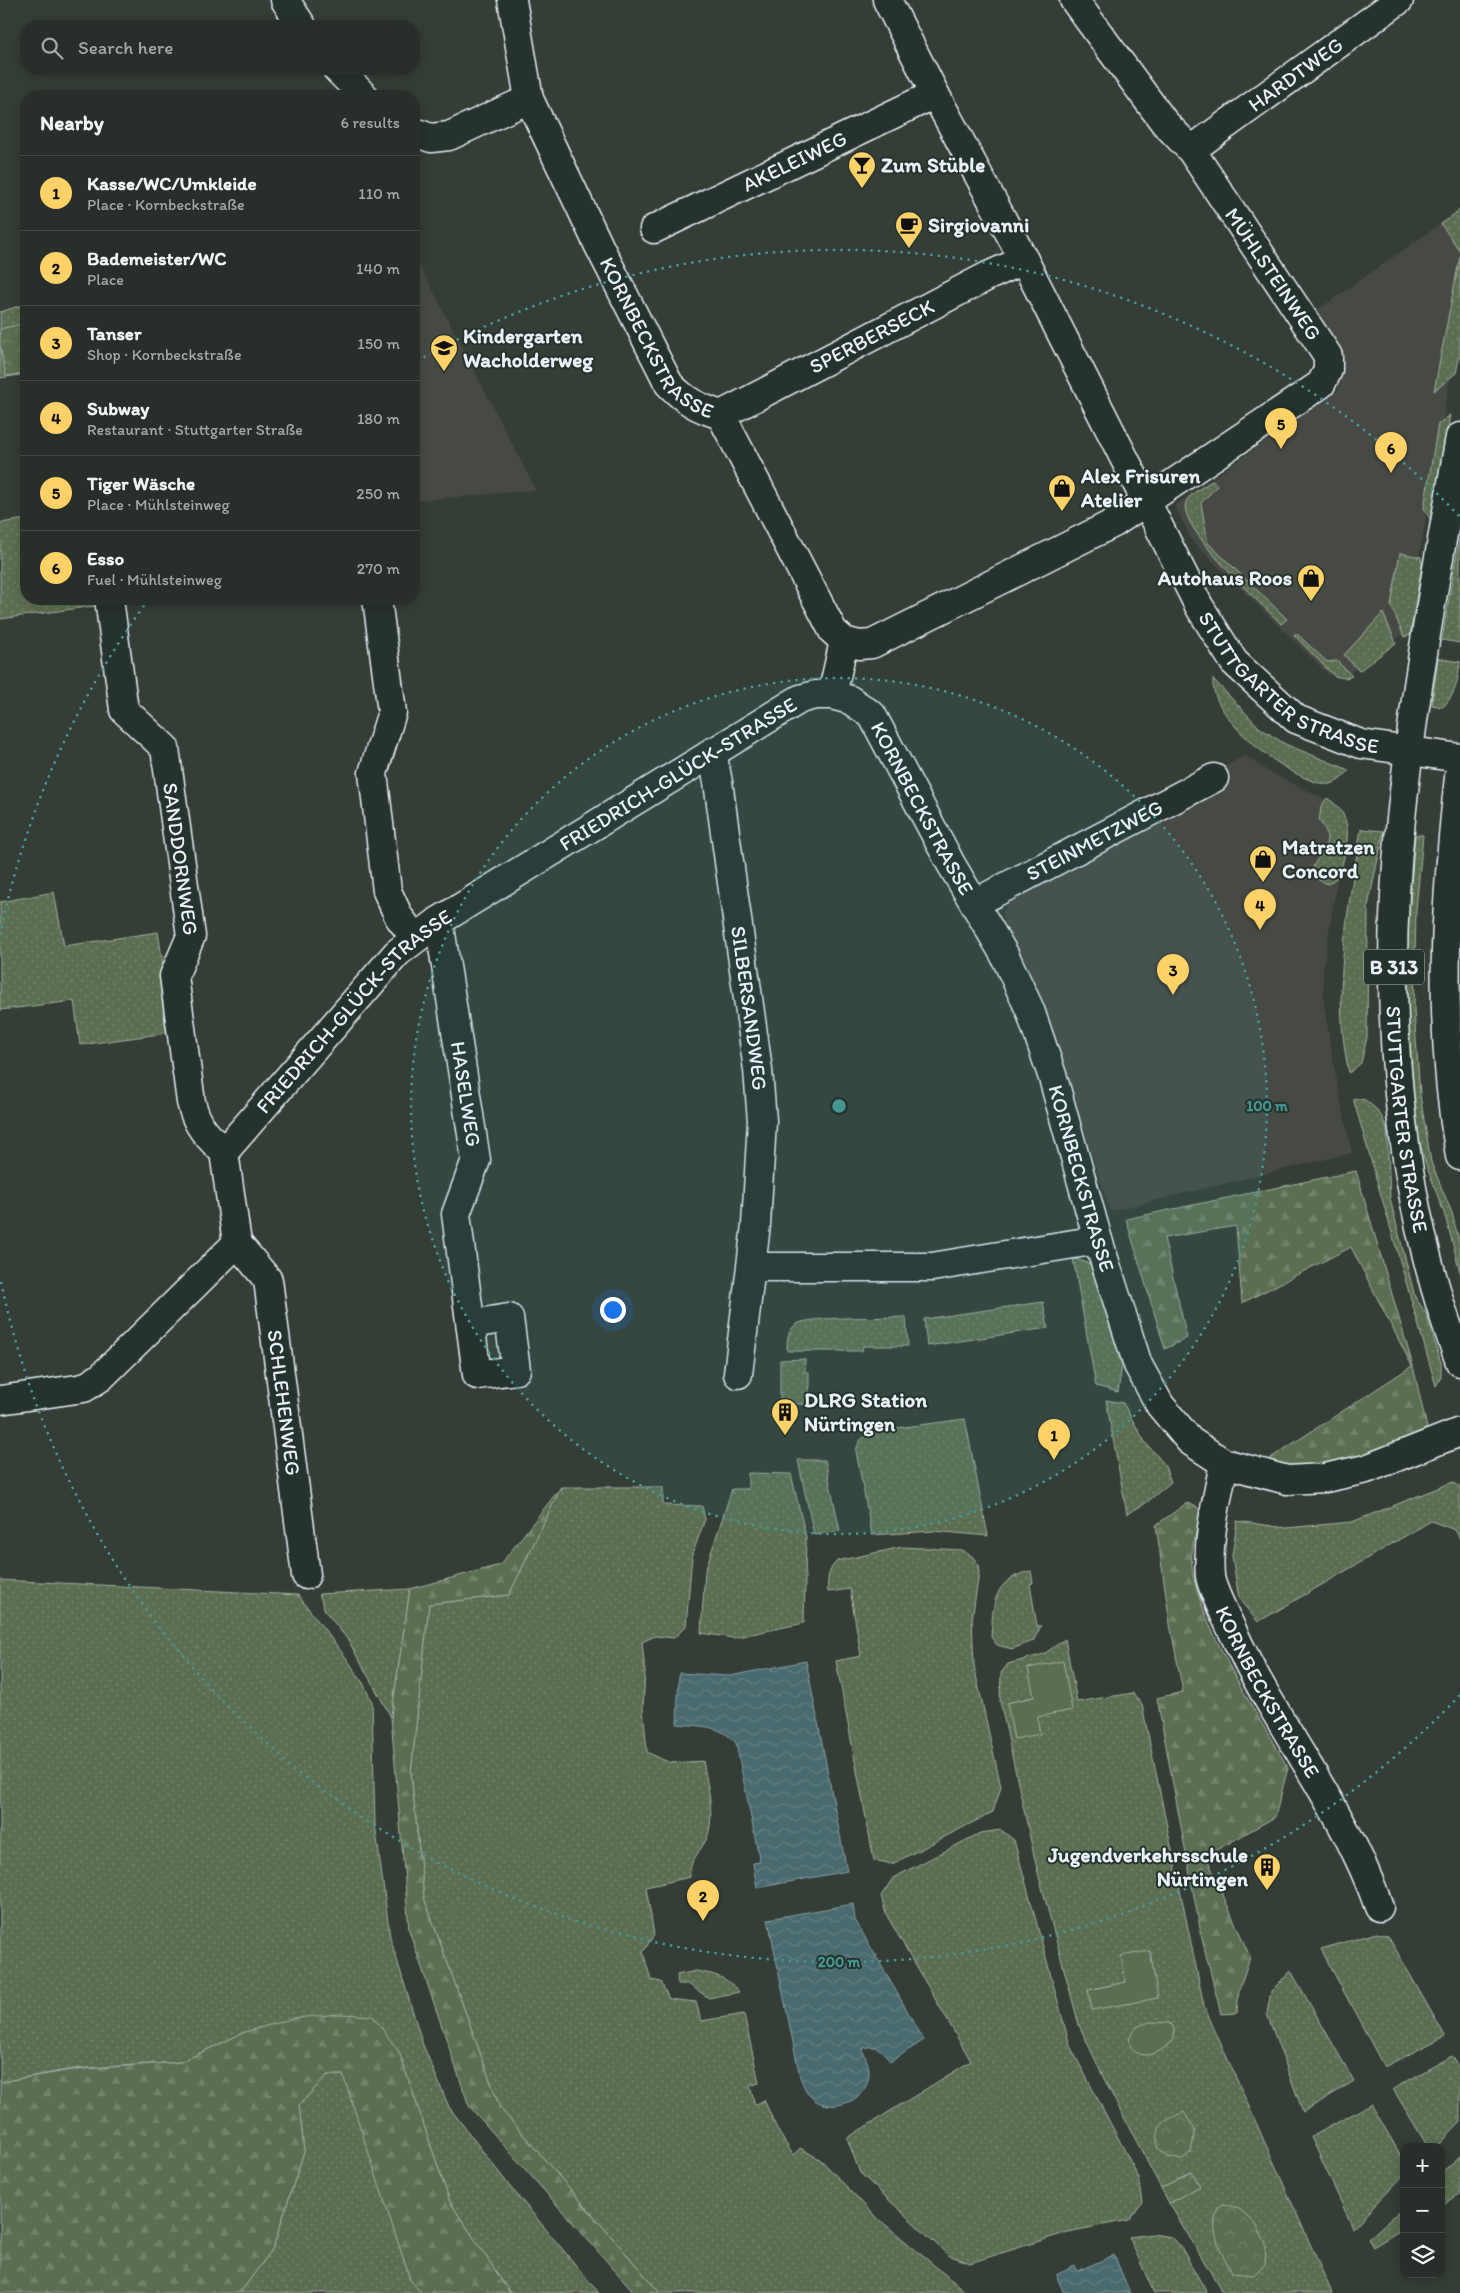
<!DOCTYPE html>
<html lang="en">
<head>
<meta charset="utf-8">
<style>
  body { margin:0; font-family:Itim,sans-serif; background:#303631; color:#f1f3f6 }
  .controls { position:absolute; right:15px; bottom:15px; display:grid; overflow:hidden; border-radius:10px; box-shadow:0 2px 12px #0003 }
  .controls button { width:45px; height:45px; display:grid; place-items:center; padding:0; border:0; border-bottom:1px solid #444a46; background:#282e29; color:#f1f3f6; font:25px sans-serif }
  .you { position:absolute; left:612px; top:1309px; width:18px; height:18px; margin:-12px; border:4px solid #fff; border-radius:50%; background:#1a73e8; box-shadow:0 0 0 8px #1a73e833 }
  .badge { display:grid; place-items:center; width:32px; height:32px; border-radius:50%; background:#ffd166; color:#111; font-size:16px; font-weight:700 }
  .pin { position:absolute; translate:-50% -41px; filter:drop-shadow(0 1px 2px #0008) }
  .pin::after { content:''; position:absolute; top:26px; width:18px; height:15px; background:inherit; clip-path:polygon(0 0,100% 0,50% 100%) }
  .list { margin:0; padding:0; list-style:none }
  h2 { display:flex; justify-content:space-between; align-items:center; height:65px; margin:0; padding:0 20px; font-size:21px }
  h2 small { font-size:16px; font-weight:400; color:#a5a8a8 }
  .list li { display:grid; grid-template-columns:32px 1fr auto; gap:15px; align-items:center; box-sizing:border-box; height:75px; padding:0 20px; border-top:1px solid #444a46 }
  .list b { display:block; font-size:19px; white-space:nowrap }
  .list p { margin:0; font-size:16px; white-space:nowrap; color:#a5a8a8 }
  .list em { font-size:16px; font-style:normal; color:#a5a8a8 }
  .icon { flex:none; width:28px; height:28px; fill:none; stroke:currentColor; stroke-width:2; stroke-linecap:round; stroke-linejoin:round }
  .map { position:relative; flex:none; width:1460px; height:2293px; overflow:hidden }
  .search { position:absolute; background:#282e29; box-shadow:0 2px 12px #0003; left:20px; top:20px; width:400px; height:55px; display:flex; align-items:center; gap:12px; box-sizing:border-box; padding:0 18px; border-radius:20px; color:#a5a8a8; font-size:19px }
  .panel { position:absolute; background:#282e29; box-shadow:0 2px 12px #0003; left:20px; top:90px; width:400px; height:515px; border-radius:20px }
  .map>svg:first-child { display:block }
</style>
</head>
<body>
<div class="map">
<svg width="1460" height="2293" viewBox="0 0 1460 2293">
  <defs>
    <pattern id="grass-dots" width="8" height="8" patternUnits="userSpaceOnUse" patternTransform="scale(1.25)"><rect width="8" height="8" fill="#5c6e51"/><path d="M2 2h.1M6 6h.1" fill="none" stroke="#73836b" stroke-width="1.8" stroke-linecap="round"/></pattern>
    <pattern id="forest-firs" width="22" height="20" patternUnits="userSpaceOnUse" patternTransform="scale(1.25)"><rect width="22" height="20" fill="#5c6e51"/><path d="M5 1l3.5 6h-7zM16 11l3.5 6h-7z" fill="#73836b"/></pattern>
    <pattern id="park-crowns" width="20" height="18" patternUnits="userSpaceOnUse" patternTransform="scale(1.25)"><rect width="20" height="18" fill="#5c6e51"/><path d="M2 6a3 3 0 1 1 6 0M12 15a3 3 0 1 1 6 0" fill="none" stroke="#73836b"/></pattern>
    <pattern id="water-waves" width="16" height="10" patternUnits="userSpaceOnUse" patternTransform="scale(1.25)"><rect width="16" height="10" fill="#486a6e"/><path d="M0 5q4-4 8 0t8 0" fill="none" stroke="#628083"/></pattern>
  </defs>
  <rect width="100%" height="100%" fill="#353d37"/>
  <filter id="ink" filterUnits="userSpaceOnUse"><feTurbulence type="fractalNoise" baseFrequency=".02" numOctaves="2"/><feDisplacementMap in="SourceGraphic" scale="10" xChannelSelector="R" yChannelSelector="G"/><feConvolveMatrix kernelMatrix="1 2 1 2 8 2 1 2 1" color-interpolation-filters="sRGB"/></filter>
  <g filter="url(#ink)">
    <g fill="#474944">
      <polygon points="1460,210 1460,321 1406,632 1345,677 1328,674 1192,541 1175,505 1338,390 1344,355 1316,311"/>
      <polygon points="414,254 536,490 414,501"/>
      <polygon points="1245,755 1269,772 1333,803 1346,827 1323,969 1324,1004 1336,1078 1352,1153 1110,1211 1055,1039 1004,925 1003,912 1009,901 1228,781 1221,769"/>
    </g>
    <g fill="url(#grass-dots)" stroke="#a2b0a4" fill-rule="evenodd">
      <polygon points="1460,210 1460,251 1441,224"/>
      <polygon points="1460,256 1460,354 1456,373 1434,391"/>
      <polygon points="26,304 26,374 0,378 0,312"/>
      <polygon points="1450,415 1431,521 1424,508 1438,424"/>
      <path d="M1213,480l4,6 -16,17 7,40 79,76 -6,5c-18,-19 -105,-97 -95,-122 4,-9 19,-16 27,-22z"/>
      <polygon points="26,519 26,599 94,599 95,606 0,619 0,523"/>
      <polygon points="1460,534 1460,643 1442,640"/>
      <polygon points="1400,553 1421,557 1422,565 1410,635 1404,637 1391,605"/>
      <polygon points="1383,613 1396,643 1359,671 1344,655"/>
      <polygon points="1296,633 1327,662 1337,661 1352,676 1345,678 1334,676 1294,635"/>
      <path d="M1438,658l22,4c-2,18 -4,32 -17,45l-11,-2z"/>
      <path d="M1213,679l47,49 25,16 64,26c-6,8 -15,16 -25,14 -37,-6 -115,-66 -111,-105z"/>
      <path d="M1327,798c31,20 19,47 13,77l-12,9c-43,-15 20,-33 -9,-63l2,-14z"/>
      <path d="M1361,829l23,2 -16,75 -1,131 -6,26 -12,10c-18,-81 -1,-163 12,-244z"/>
      <path d="M1415,835h8l-7,75 -2,100 6,85 11,67 21,51 8,32v27c-5,-20 -10,-39 -16,-59 -9,-26 -21,-51 -26,-79 -19,-98 -11,-200 -3,-299z"/>
      <polygon points="54,892 64,946 158,932 174,1032 80,1045 74,1001 0,1010 0,902"/>
      <polygon points="1353,1098 1365,1100 1375,1108 1382,1117 1387,1129 1390,1199 1415,1297 1426,1313 1441,1363 1441,1377 1436,1386"/>
      <polygon points="1073,1258 1090,1264 1094,1270 1122,1366 1118,1392 1096,1386"/>
      <polygon points="1043,1302 1048,1328 927,1346 924,1319"/>
      <path d="M906,1317l2,29h-45l-1,5h-75c0,-11 0,-21 10,-27 12,-8 90,-6 109,-7z"/>
      <polygon points="805,1359 805,1372 809,1372 809,1405 780,1402 780,1360"/>
      <polygon points="1106,1400 1123,1403 1145,1442 1164,1464 1171,1482 1146,1503 1127,1514"/>
      <path d="M965,1419l23,117 -54,-5 -62,4 -16,-84c3,-12 7,-15 19,-20z"/>
      <polygon points="798,1460 825,1460 840,1531 814,1535"/>
      <polygon points="748,1473 791,1474 806,1537 804,1623 733,1638 701,1633 705,1571 732,1489 748,1489"/>
      <polygon points="1453,1482 1460,1487 1460,1539 1455,1530 1431,1521 1258,1622 1239,1599 1232,1556 1237,1521 1286,1528 1352,1522"/>
      <path d="M561,1487h102v18l39,1 3,13 -13,36 -6,71 -12,12 -19,-2 -13,6 3,29 -2,37 4,44 23,11 33,-2c4,24 12,49 5,74 -5,15 -20,25 -18,42l-44,10 8,48 -11,17 8,28 10,2 8,17 27,3 5,19 43,-7 15,69 -9,3 5,19 9,-5 14,31 15,24 7,-7 21,12 53,55 93,78h-307l-160,-185 -76,-210 -13,-125 18,-169 80,-9z"/>
      <path d="M902,1547l60,3 11,7 5,8 1,8 -7,46 2,47 27,121 -8,25 -101,52 -18,-4 -38,-199 25,-5 -11,-67 -22,3c-1,-13 0,-22 9,-31z"/>
      <path d="M1031,1571l2,12 -3,1 7,42h4l-8,15 -21,8 -15,-4 -6,-8c2,-34 2,-58 40,-66z"/>
      <polygon points="0,1580 298,1595 347,1659 363,1683 372,1702 375,1824 390,1937 423,2045 449,2107 504,2179 599,2293 510,2293 450,2202 399,2052 245,2032 181,2062 72,2069 0,2082"/>
      <polygon points="410,1589 391,1717 348,1640 325,1611 319,1594"/>
      <path d="M1065,1639l12,63 56,-9 9,12 62,301 128,287h-109l-54,-90 31,-17 -9,-14 -30,16 -54,-103 -28,-60 -42,-156 -37,-168 1,-28 7,-9 36,-10zM1034,1697l2,20 -29,-14zM1126,1982l-34,28 -4,-20z"/>
      <polygon points="1001,1830 1014,1840 1070,2046 1139,2178 1143,2202 1128,2220 1068,2232 970,2263 948,2255 860,2173 847,2138 971,2061 886,1914 881,1896 893,1878 980,1833"/>
      <polygon points="1377,1933 1388,1936 1445,2036 1384,2067 1321,1949"/>
      <path d="M696,1971c18,3 31,6 43,21l-30,6 -21,-14h-10l-1,-9z"/>
      <polygon points="1291,1971 1354,2081 1303,2112 1267,2014 1271,1991"/>
      <polygon points="1452,2056 1460,2068 1460,2122 1436,2147 1428,2147 1393,2089"/>
      <polygon points="327,2075 344,2075 411,2282 422,2293 240,2293 273,2248 304,2151 299,2105"/>
      <polygon points="1371,2104 1404,2161 1404,2175 1353,2228 1311,2137"/>
      <polygon points="1460,2156 1460,2194 1441,2205 1441,2173"/>
      <polygon points="1404,2207 1404,2228 1373,2247 1368,2239"/>
      <polygon points="1153,2234 1172,2237 1181,2247 1207,2293 1154,2293 1129,2237"/>
    </g>
    <g fill="url(#forest-firs)" stroke="#a2b0a4">
      <polygon points="1356,1171 1413,1366 1427,1428 1377,1457 1290,1470 1266,1461 1412,1366 1351,1247 1242,1303 1236,1226 1164,1238 1187,1338 1165,1349 1126,1219"/>
      <polygon points="561,1487 509,1595 429,1604 411,1773 424,1898 500,2108 660,2293 635,2293 469,2106 409,1930 391,1717 410,1589 500,1565"/>
      <path d="M1187,1503l10,4 4,6c-3,14 -8,28 -9,41 -5,53 69,166 96,214l-13,49 -69,39 44,101 -11,33 -2,23 -16,1 -19,-75 -45,-241 26,-6 -13,-68 -14,-99z"/>
      <polygon points="341,2014 373,2016 399,2052 450,2202 510,2293 422,2293 411,2282 343,2075 327,2075 299,2105 304,2151 273,2248 240,2293 0,2293 0,2082 72,2070 181,2062 245,2032 294,2018"/>
    </g>
    <g fill="url(#park-crowns)" stroke="#a2b0a4">
      <polygon points="26,323 26,373 6,376 0,345 0,329"/>
      <path d="M1184,2112l11,18 -4,22 -10,8 -12,-3 -12,-10c0,-25 6,-25 27,-35z"/>
      <polygon points="1192,2172 1200,2186 1169,2203 1161,2188"/>
      <path d="M1222,2204l16,4 17,15 11,20 -1,22 -12,10 -20,-2c-12,-17 -28,-51 -11,-69z"/>
    </g>
    <g fill="#5c6e51" stroke="#a2b0a4">
      <polygon points="1063,1661 1072,1710 1037,1717 1040,1734 1014,1739 1007,1703 1034,1697 1028,1668"/>
      <polygon points="1150,1951 1158,1998 1092,2010 1088,1990 1126,1982 1121,1956"/>
      <path d="M1150,2022l19,1 5,5v12c-8,7 -17,15 -28,15 -15,0 -23,-16 -10,-27 3,-3 10,-4 14,-6z"/>
    </g>
    <g fill="url(#water-waves)" stroke="#88a0a5">
      <path d="M806,1661l41,210 -90,17 -4,-25 7,-1 -24,-119c-15,-18 -36,-17 -59,-19l2,-51 51,3z"/>
      <path d="M853,1904l2,16 69,120 -34,22c-7,-12 -14,-19 -28,-13 3,8 7,14 7,23 1,31 -45,46 -62,20 -3,-5 -5,-10 -7,-15l-32,-158z"/>
      <polygon points="1114,2255 1130,2293 1064,2293 1056,2275 1075,2266 1078,2271"/>
    </g>
    <g fill="none" stroke-linecap="round" stroke-linejoin="round">
      <g stroke="#e8f1f8" stroke-width="31">
        <g id="street">
          <polyline points="285,0 302,26"/>
          <path id="s1" d="M512,0l17,99 70,147 70,138c16,17 30,24 52,31l112,216 11,10 -12,54 18,5 22,15 79,149 53,90 26,56 23,68 45,162 40,125 22,40 30,36 34,22 63,17 38,-2 41,-9 94,-37"/>
          <polyline points="337,69 364,96"/>
          <polyline points="414,132 431,138 449,136 529,99"/>
          <path id="s2" d="M1191,150l208,-150"/>
          <path id="s3" d="M654,229l281,-135"/>
          <path id="s4" d="M721,415l267,-139 36,-16"/>
          <path id="s5" d="M109,599l15,111 41,38 26,188 -17,40 17,126c6,24 15,33 33,50"/>
          <polyline points="377,599 392,712 373,773 387,891 399,917 415,938"/>
          <polyline points="844,641 859,645 872,644 1114,523 1321,384 1328,370 1328,356 1191,150 1164,122 1074,0"/>
          <path id="s6" d="M712,752l6,30 40,288 4,51 -6,104 -18,149"/>
          <path id="s7" d="M975,903l239,-125"/>
          <path id="s8" d="M439,921l37,239 -20,54 21,161 39,-5 -7,-52 -38,6"/>
          <path id="s9" d="M237,1243l31,37 38,295"/>
          <polyline points="752,1267 932,1267 1098,1240"/>
          <path id="s10" d="M0,1400l84,-12 17,-11 136,-134 -13,-91 173,-199 42,-32 361,-222 15,-4h17"/>
          <path id="s11" d="M1224,1463c-7,37 -17,75 -14,113 1,12 17,43 23,56 43,94 112,177 146,275"/>
        </g>
      </g>
      <g stroke="#e8f1f8" stroke-width="31">
        <g id="secondary">
          <path id="s12" d="M887,0l48,94 89,166 175,346 35,56 62,57 65,25 99,14"/>
        </g>
      </g>
      <g stroke="#e8f1f8" stroke-width="31">
        <g id="primary">
          <path id="s13" d="M1460,437c-22,127 -46,254 -59,382 -19,181 -6,372 59,543"/>
          <path d="M1460,768c-15,133 -23,255 0,388"/>
        </g>
      </g>
      <use href="#street" stroke="#26332d" stroke-width="28"/>
      <use href="#secondary" stroke="#26332d" stroke-width="28"/>
      <use href="#primary" stroke="#26332d" stroke-width="28"/>
    </g>
  </g>
  <circle cx="839" cy="1106" r="428" fill="#459590" fill-opacity=".12"/>
  <g fill="none" stroke="#459590" stroke-width="2.5" stroke-dasharray="2.5 5">
    <circle cx="839" cy="1106" r="428"/>
    <path d="M1460 1695A856 856 0 0 1 0 1277M0 935A856 856 0 0 1 146 603M417 361A856 856 0 0 1 1460 517"/>
  </g>
  <defs>
    <g id="bar-pin" transform="scale(1.4375)"><path d="M0 17L-7.5 6A9.5 9.5 0 1 1 7.5 6Z" fill="#ffd166" stroke="#26332d"/><path d="M-6-5H6L.8 .8V4.5H3.5V6h-7V4.5H-.8V.8Z" fill="#111"/></g>
    <g id="cafe-pin" transform="scale(1.4375)"><path d="M0 17L-7.5 6A9.5 9.5 0 1 1 7.5 6Z" fill="#ffd166" stroke="#26332d"/><path d="M-5.5-4.5H6V0H3Q3 3.5 0 3.5H-2.5Q-5.5 3.5-5.5 0ZM3-3.2v2h1.7v-2ZM-6 4.5H4V6H-6Z" fill="#111"/></g>
    <g id="school-pin" transform="scale(1.4375)"><path d="M0 17L-7.5 6A9.5 9.5 0 1 1 7.5 6Z" fill="#ffd166" stroke="#26332d"/><path d="M0-5L7-2L0 1L-7-2ZM-4 1L0 2.5L4 1V4Q0 6-4 4Z" fill="#111"/></g>
    <g id="shop-pin" transform="scale(1.4375)"><path d="M0 17L-7.5 6A9.5 9.5 0 1 1 7.5 6Z" fill="#ffd166" stroke="#26332d"/><path d="M-5-2.5h2.3a2.7 3.5 0 0 1 5.4 0H5L5.5 6h-11ZM-1.5-2.5h3a1.5 2.3 0 0 0-3 0Z" fill="#111"/></g>
    <g id="building-pin" transform="scale(1.4375)"><path d="M0 17L-7.5 6A9.5 9.5 0 1 1 7.5 6Z" fill="#ffd166" stroke="#26332d"/><path d="M-4-6H4V6H1V3H-1V6H-4ZM-2.5-4.3h1.7v1.8h-1.7ZM.8-4.3h1.7v1.8H.8ZM-2.5-1h1.7V.8h-1.7ZM.8-1h1.7V.8H.8Z" fill="#111"/></g>
  </defs>
  <g fill-rule="evenodd">
    <use href="#bar-pin" x="862" y="165"/>
    <use href="#cafe-pin" x="909" y="225"/>
    <use href="#school-pin" x="444" y="348"/>
    <use href="#shop-pin" x="1062" y="488"/>
    <use href="#shop-pin" x="1311" y="578"/>
    <use href="#shop-pin" x="1263" y="859"/>
    <use href="#building-pin" x="785" y="1412"/>
    <use href="#building-pin" x="1267" y="1867"/>
  </g>
  <g text-anchor="middle" stroke-width="4" stroke-linejoin="round" paint-order="stroke">
    <rect fill="#26332d" stroke="#aeb8bb" stroke-width="1" x="1364" y="949.5" width="60" height="35" rx="4"/>
    <g font-size="20" font-weight="bold" fill="#e8f1f8">
      <text x="1394" y="974">B 313</text>
    </g>
    <g font-size="21" fill="#e8f1f8" stroke="#26332d">
      <text dy="7" stroke="none"><textPath href="#s2" startOffset="129">HARDTWEG</textPath></text>
      <text dy="7" stroke="none"><textPath href="#s3" startOffset="156">AKELEIWEG</textPath></text>
      <text transform="translate(1273 274) rotate(56)" y="7">MÜHLSTEINWEG</text>
      <text dy="7" stroke="none"><textPath href="#s1" startOffset="374">KORNBECKSTRASSE</textPath></text>
      <text dy="7" stroke="none"><textPath href="#s4" startOffset="170">SPERBERSECK</textPath></text>
      <text dy="7" stroke="none"><textPath href="#s12" startOffset="805">STUTTGARTER STRASSE</textPath></text>
      <text dy="7" stroke="none"><textPath href="#s10" startOffset="985">FRIEDRICH-GLÜCK-STRASSE</textPath></text>
      <text dy="7" stroke="none"><textPath href="#s1" startOffset="944">KORNBECKSTRASSE</textPath></text>
      <text dy="7" stroke="none"><textPath href="#s7" startOffset="135">STEINMETZWEG</textPath></text>
      <text dy="7" stroke="none"><textPath href="#s5" startOffset="280">SANDDORNWEG</textPath></text>
      <text dy="7" stroke="none"><textPath href="#s6" startOffset="259">SILBERSANDWEG</textPath></text>
      <text dy="7" stroke="none"><textPath href="#s10" startOffset="580">FRIEDRICH-GLÜCK-STRASSE</textPath></text>
      <text dy="7" stroke="none"><textPath href="#s8" startOffset="175">HASELWEG</textPath></text>
      <text dy="7" stroke="none"><textPath href="#s13" startOffset="688">STUTTGARTER STRASSE</textPath></text>
      <text dy="7" stroke="none"><textPath href="#s1" startOffset="1349">KORNBECKSTRASSE</textPath></text>
      <text dy="7" stroke="none"><textPath href="#s9" startOffset="172">SCHLEHENWEG</textPath></text>
      <text dy="7" stroke="none"><textPath href="#s11" startOffset="244">KORNBECKSTRASSE</textPath></text>
    </g>
    <g font-size="21" font-weight="bold" fill="#e8f1f8" stroke="#26332d" text-anchor="start">
      <text x="881" y="172">Zum Stüble</text>
      <text x="928" y="232">Sirgiovanni</text>
      <text x="463" y="343">Kindergarten<tspan x="463" dy="24">Wacholderweg</tspan></text>
      <text x="1081" y="483">Alex Frisuren<tspan x="1081" dy="24">Atelier</tspan></text>
      <text x="1292" y="585" text-anchor="end">Autohaus Roos</text>
      <text x="1282" y="854">Matratzen<tspan x="1282" dy="24">Concord</tspan></text>
      <text x="804" y="1407">DLRG Station<tspan x="804" dy="24">Nürtingen</tspan></text>
      <text x="1248" y="1862" text-anchor="end">Jugendverkehrsschule<tspan x="1248" dy="24">Nürtingen</tspan></text>
    </g>
  </g>
  <circle cx="839" cy="1106" r="8" fill="#459590" stroke="#26332d" stroke-width="2.5"/>
  <g font-size="15" text-anchor="middle" font-weight="bold" fill="#459590" stroke="#26332d" stroke-width="4" stroke-linejoin="round" paint-order="stroke">
    <text x="1267" y="1111">100 m</text>
    <text x="839" y="1967">200 m</text>
  </g>
</svg>
<div class="controls">
<button>+</button>
<button>−</button>
<button><svg class="icon" aria-label="layers" viewBox="0 0 24 24"><path d="M12 4l9 5-9 5-9-5zM3 14l9 5 9-5"/></svg></button>
</div>
<div class="you"></div>
<div class="pin badge" style="left:1054px;top:1460px">1</div>
<div class="pin badge" style="left:703px;top:1921px">2</div>
<div class="pin badge" style="left:1173px;top:995px">3</div>
<div class="pin badge" style="left:1260px;top:930px">4</div>
<div class="pin badge" style="left:1281px;top:449px">5</div>
<div class="pin badge" style="left:1391px;top:473px">6</div>
<div class="search"><svg class="icon" aria-label="search" viewBox="0 0 24 24"><circle cx="10" cy="10" r="6"/><path d="M15 15l6 6"/></svg>Search here</div>
<section class="panel">
<h2>Nearby<small>6 results</small></h2>
<ul class="list">
<li><span class="badge">1</span><div><b>Kasse/WC/Umkleide</b><p>Place · Kornbeckstraße</p></div><em>110 m</em></li>
<li><span class="badge">2</span><div><b>Bademeister/WC</b><p>Place</p></div><em>140 m</em></li>
<li><span class="badge">3</span><div><b>Tanser</b><p>Shop · Kornbeckstraße</p></div><em>150 m</em></li>
<li><span class="badge">4</span><div><b>Subway</b><p>Restaurant · Stuttgarter Straße</p></div><em>180 m</em></li>
<li><span class="badge">5</span><div><b>Tiger Wäsche</b><p>Place · Mühlsteinweg</p></div><em>250 m</em></li>
<li><span class="badge">6</span><div><b>Esso</b><p>Fuel · Mühlsteinweg</p></div><em>270 m</em></li>
</ul>
</section>
</div>
</body>
</html>
